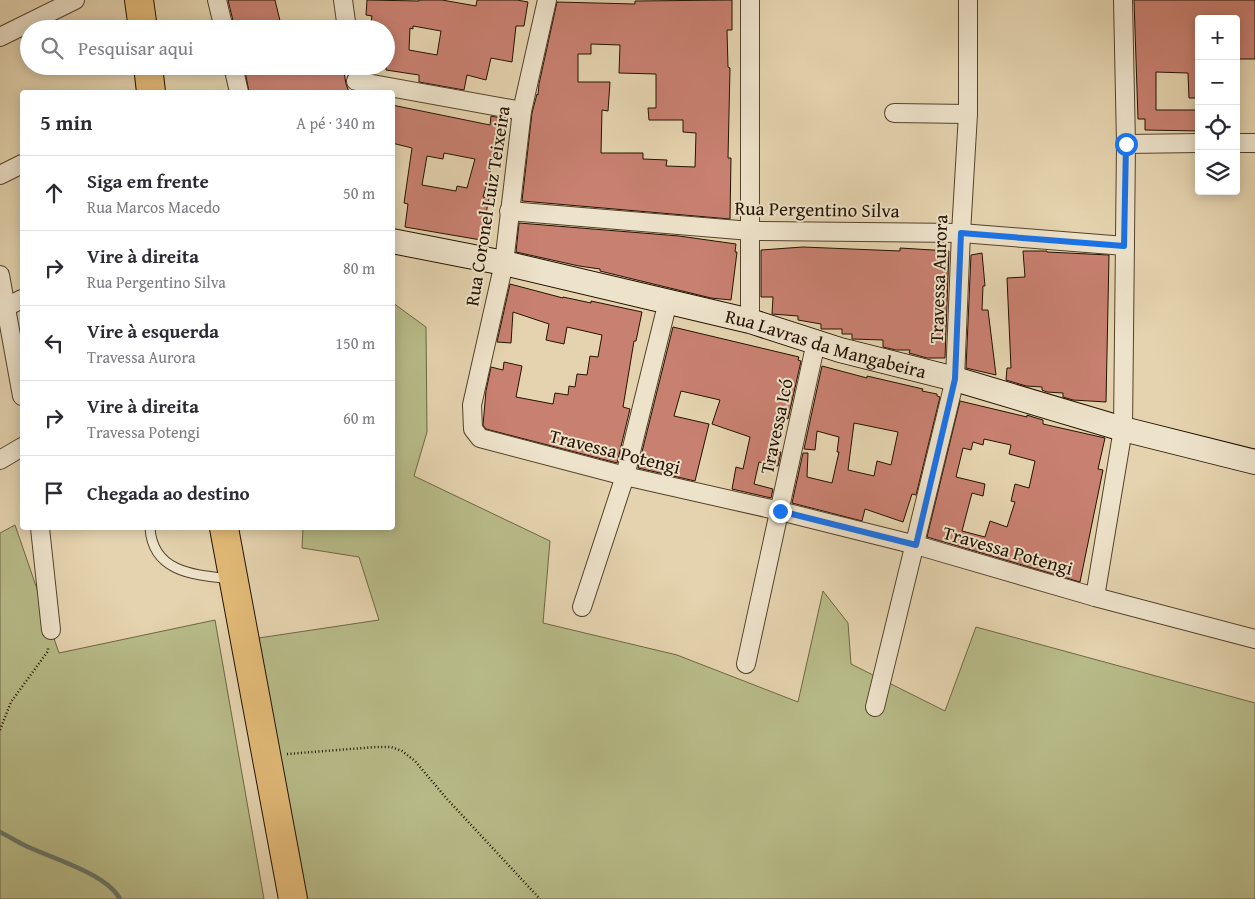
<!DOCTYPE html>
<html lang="pt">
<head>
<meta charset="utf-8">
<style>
  body { margin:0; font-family:"Gentium Book Plus",serif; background:#f2f2f3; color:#2b2b33 }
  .controls { position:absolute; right:15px; top:15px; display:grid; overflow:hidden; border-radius:5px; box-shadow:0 2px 12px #0003 }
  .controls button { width:45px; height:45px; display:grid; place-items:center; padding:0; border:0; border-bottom:1px solid #e1e1e2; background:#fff; color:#2b2b33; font:25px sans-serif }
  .stop { position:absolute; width:15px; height:15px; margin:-11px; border:4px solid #1a73e8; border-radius:50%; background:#fff }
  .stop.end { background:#1a73e8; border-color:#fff; box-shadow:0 1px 5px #0008 }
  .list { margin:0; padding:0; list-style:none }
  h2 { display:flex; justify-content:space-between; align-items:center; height:65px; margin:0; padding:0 20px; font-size:21px }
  h2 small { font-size:16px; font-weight:400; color:#7c7c81 }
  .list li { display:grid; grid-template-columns:32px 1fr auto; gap:15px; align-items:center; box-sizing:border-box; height:75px; padding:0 20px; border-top:1px solid #e1e1e2 }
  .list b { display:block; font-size:19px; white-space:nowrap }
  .list p { margin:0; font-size:16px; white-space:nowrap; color:#7c7c81 }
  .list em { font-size:16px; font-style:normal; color:#7c7c81 }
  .icon { flex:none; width:28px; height:28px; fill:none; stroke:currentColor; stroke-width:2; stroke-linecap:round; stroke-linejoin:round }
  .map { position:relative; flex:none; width:1255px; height:899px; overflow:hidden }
  .search { position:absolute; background:#fff; box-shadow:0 2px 12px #0003; left:20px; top:20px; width:375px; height:55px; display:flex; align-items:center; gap:12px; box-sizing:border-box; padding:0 18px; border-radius:28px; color:#7c7c81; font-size:19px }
  .panel { position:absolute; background:#fff; box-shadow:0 2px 12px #0003; left:20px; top:90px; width:375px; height:440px; border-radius:5px }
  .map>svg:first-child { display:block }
</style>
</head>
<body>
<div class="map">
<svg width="1255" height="899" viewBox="0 0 1255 899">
  <rect width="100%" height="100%" fill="#e4d3ae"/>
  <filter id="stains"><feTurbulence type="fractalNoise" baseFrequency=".004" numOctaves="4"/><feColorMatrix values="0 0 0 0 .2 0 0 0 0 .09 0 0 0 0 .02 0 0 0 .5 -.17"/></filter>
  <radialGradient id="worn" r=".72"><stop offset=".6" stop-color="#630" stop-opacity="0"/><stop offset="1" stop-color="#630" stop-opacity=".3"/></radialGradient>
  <g fill="#b7bb88" stroke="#6e6644">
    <polygon points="393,303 426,327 427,432 414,476 550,541 543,623 677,655 798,702 823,591 848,623 851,664 945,711 976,627 1255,703 1255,899 306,899 252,639 379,620 359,557 302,548 303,528 392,528"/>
    <polygon points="15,525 59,653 215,620 264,899 0,899 0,533"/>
  </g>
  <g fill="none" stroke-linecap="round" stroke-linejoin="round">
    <path stroke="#687666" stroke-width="4.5" d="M0,832c8,4 16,9 24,13 26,13 82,28 96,54"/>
  </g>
  <g fill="#c88070" stroke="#241200" fill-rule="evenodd">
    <polygon points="228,0 275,0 282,29 235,29"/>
    <path d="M367,0l52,1v-1h23l34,6 1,-6h40l11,2 -4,24h-8l-4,36 -21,-4 -5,22 -19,-5 -3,15 -45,-8v-7l-33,-5v-41h-16l2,-13 -6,-1zM413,26l28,5 -4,24 -28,-5 1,-22 3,1z"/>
    <path d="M732,0v30h-5l1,37 2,1 -2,90h3l-1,61 -208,-18 10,-88 5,-19 1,1 1,-11 18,-82 78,2v-3zM591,44l29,1 -1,28 37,1v34h-8l1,12h34v12l13,1 -1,34 -29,-1 1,-6 -24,-1v-6h-42l1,-43 6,1 2,-29h-32v-28h13z"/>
    <polygon points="1134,0 1255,0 1255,59 1236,59 1236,19 1199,19 1199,98 1189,98 1188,73 1156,72 1156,110 1199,110 1199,131 1145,130 1145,119 1138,119"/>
    <polygon points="244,66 343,66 346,84 349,92 249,92"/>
    <path d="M392,105l98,20 1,-9 14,3 -22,78 6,1 -8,42 -76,-13 3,-23 -4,-1 8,-55 -20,-5zM444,153l31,6 -8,29 -10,-2 -1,5 -34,-6 5,-29 16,3z"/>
    <polygon points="519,223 679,236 736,244 735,252 737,252 731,300 711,298 600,271 600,269 579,266 516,252"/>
    <polygon points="803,247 900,251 900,248 949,251 945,358 927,358 909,353 910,350 896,350 883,347 883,340 852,339 852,334 842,334 842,329 821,329 821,324 798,320 798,316 772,314 773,297 761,297 761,250"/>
    <polygon points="1023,251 1047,251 1047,252 1109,255 1106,402 1073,400 1063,397 1063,393 1047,392 1042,390 1042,387 1026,386 1006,380 1007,368 1011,368 1007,278 1025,277"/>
    <polygon points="982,253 985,286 983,286 982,310 988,310 996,375 966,368 971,255"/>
    <polygon points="510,284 563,298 563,297 591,303 591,301 642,312 636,341 634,341 623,407 630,409 617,463 486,429 483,425 486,391 491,367 503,370 504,362 522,366 516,397 553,404 555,393 568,395 569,386 575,387 577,374 587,375 590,356 598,357 602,335 567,327 564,344 546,340 549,324 513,312 511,343 497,342"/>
    <polygon points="673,327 799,357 798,360 801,361 788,419 782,417 776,446 777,447 776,452 781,452 778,466 759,462 754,484 773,489 771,498 732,489 736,467 743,469 750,437 712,424 720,400 681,391 674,416 709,424 695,481 638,468"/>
    <path d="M822,366l45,12v-2l56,13 -1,2 15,3v2l3,1 -24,98 -4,-1 -9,28 -38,-13 -3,12 -70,-18 11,-50h5l-1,24 25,6 7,-31h-2l2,-15 -22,-6 -2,19 -11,-1zM854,423l44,9 -7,33 -14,-4 -3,15 -26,-6z"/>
    <path d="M960,401l67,16v-2l6,2 10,3v4l62,14 -7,31 5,1 -23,112 -153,-45zM984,439l27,6 -2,9 26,7 -6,27 -14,-4 -4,17 4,1 -8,25 -17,-6 -5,16 -23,-6 10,-38 11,3 2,-12 -29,-7 7,-29 8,2 2,-8 10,3z"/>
  </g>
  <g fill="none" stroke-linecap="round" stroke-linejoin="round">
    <g stroke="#54422c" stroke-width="11">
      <path id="lane" d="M150,528c3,45 45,47 81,51"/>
    </g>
    <g stroke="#54422c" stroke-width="20">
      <g id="street">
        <polyline points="217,0 224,29"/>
        <polyline points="343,0 347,29"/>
        <polyline points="547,0 522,111 504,263 472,405 473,429 480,438 625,476 780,511 916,545 1095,597 1255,639"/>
        <polyline points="0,37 75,0"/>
        <polyline points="233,66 239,92"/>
        <polyline points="356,81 522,111"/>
        <polyline points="894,113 968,114"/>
        <polyline points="1236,143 1255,143"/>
        <polyline points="1126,144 1199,143"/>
        <polyline points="0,175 22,164"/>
        <polyline points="509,211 751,231 961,233 1125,246"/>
        <polyline points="0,275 22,396"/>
        <polyline points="0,310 22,299"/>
        <polyline points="750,321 750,0"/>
        <polyline points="0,460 22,447"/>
        <polyline points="40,528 51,630"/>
        <polyline points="1095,597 1123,429 1126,144 1123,0"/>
        <polyline points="582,607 625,476 668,301"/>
        <polyline points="746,664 816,342"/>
        <polyline points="875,707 955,379 961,233 968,114 968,0"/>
      </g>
    </g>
    <g stroke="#241200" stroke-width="26">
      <g id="secondary">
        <path id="s1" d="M392,241l112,22 246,58 90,29 115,29 168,50 132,33"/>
      </g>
    </g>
    <g stroke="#241200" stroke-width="30">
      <g id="highway">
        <polyline points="139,0 143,29"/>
        <polyline points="148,66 151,92"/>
        <polyline points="224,528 293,899"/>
      </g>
    </g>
    <g stroke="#241200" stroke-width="2.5" stroke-dasharray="1 2.5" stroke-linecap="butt">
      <polyline points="0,730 11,702 48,651 48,646"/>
      <polyline points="287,754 376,747 391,747 402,751 415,761 447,799 540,899"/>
    </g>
    <use href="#lane" stroke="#ede2ca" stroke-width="9"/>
    <use href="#street" stroke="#ede2ca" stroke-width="18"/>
    <use href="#secondary" stroke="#ede2ca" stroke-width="24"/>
    <use href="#highway" stroke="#e2ba77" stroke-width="28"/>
  </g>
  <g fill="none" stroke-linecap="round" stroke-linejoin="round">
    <polyline stroke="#1a73e8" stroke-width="6" points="780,511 916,545 955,379 961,233 1124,246 1126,144"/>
  </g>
  <g text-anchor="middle" stroke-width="4" stroke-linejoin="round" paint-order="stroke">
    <g font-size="19" fill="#241200" stroke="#ede2ca">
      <text transform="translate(487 206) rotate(-81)" y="7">Rua Coronel Luiz Teixeira</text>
      <text transform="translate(817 209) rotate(1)" y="7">Rua Pergentino Silva</text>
      <text transform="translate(938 279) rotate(-88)" y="7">Travessa Aurora</text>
      <text dy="7" stroke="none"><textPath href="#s1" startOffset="446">Rua Lavras da Mangabeira</textPath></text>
      <text transform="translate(776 426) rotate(-78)" y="7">Travessa Icó</text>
      <text transform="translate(615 451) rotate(14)" y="7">Travessa Potengi</text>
      <text transform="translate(1008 550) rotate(16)" y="7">Travessa Potengi</text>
    </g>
  </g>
  <rect width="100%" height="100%" filter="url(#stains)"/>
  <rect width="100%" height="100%" fill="url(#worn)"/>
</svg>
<div class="controls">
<button>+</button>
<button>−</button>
<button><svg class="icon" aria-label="locate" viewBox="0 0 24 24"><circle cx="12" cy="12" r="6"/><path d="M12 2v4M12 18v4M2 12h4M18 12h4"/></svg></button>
<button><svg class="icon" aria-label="layers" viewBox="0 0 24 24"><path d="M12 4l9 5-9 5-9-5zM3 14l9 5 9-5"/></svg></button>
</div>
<div class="stop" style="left:1126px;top:144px"></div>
<div class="stop end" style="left:780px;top:511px"></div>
<div class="search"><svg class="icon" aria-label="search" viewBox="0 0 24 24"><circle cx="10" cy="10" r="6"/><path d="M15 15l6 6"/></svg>Pesquisar aqui</div>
<section class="panel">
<h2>5 min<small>A pé · 340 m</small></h2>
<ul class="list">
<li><svg class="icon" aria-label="ahead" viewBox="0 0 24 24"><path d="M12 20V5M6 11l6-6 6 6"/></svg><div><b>Siga em frente</b><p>Rua Marcos Macedo</p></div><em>50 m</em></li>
<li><svg class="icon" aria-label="right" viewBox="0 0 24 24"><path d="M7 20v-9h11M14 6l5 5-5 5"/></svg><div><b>Vire à direita</b><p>Rua Pergentino Silva</p></div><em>80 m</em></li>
<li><svg class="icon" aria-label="left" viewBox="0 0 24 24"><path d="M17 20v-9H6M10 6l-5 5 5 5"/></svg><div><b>Vire à esquerda</b><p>Travessa Aurora</p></div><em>150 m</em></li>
<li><svg class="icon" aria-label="right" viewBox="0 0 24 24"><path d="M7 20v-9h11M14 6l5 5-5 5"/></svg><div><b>Vire à direita</b><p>Travessa Potengi</p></div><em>60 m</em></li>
<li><svg class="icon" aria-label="arrive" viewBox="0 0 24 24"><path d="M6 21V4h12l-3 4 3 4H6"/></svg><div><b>Chegada ao destino</b></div></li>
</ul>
</section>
</div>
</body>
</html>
